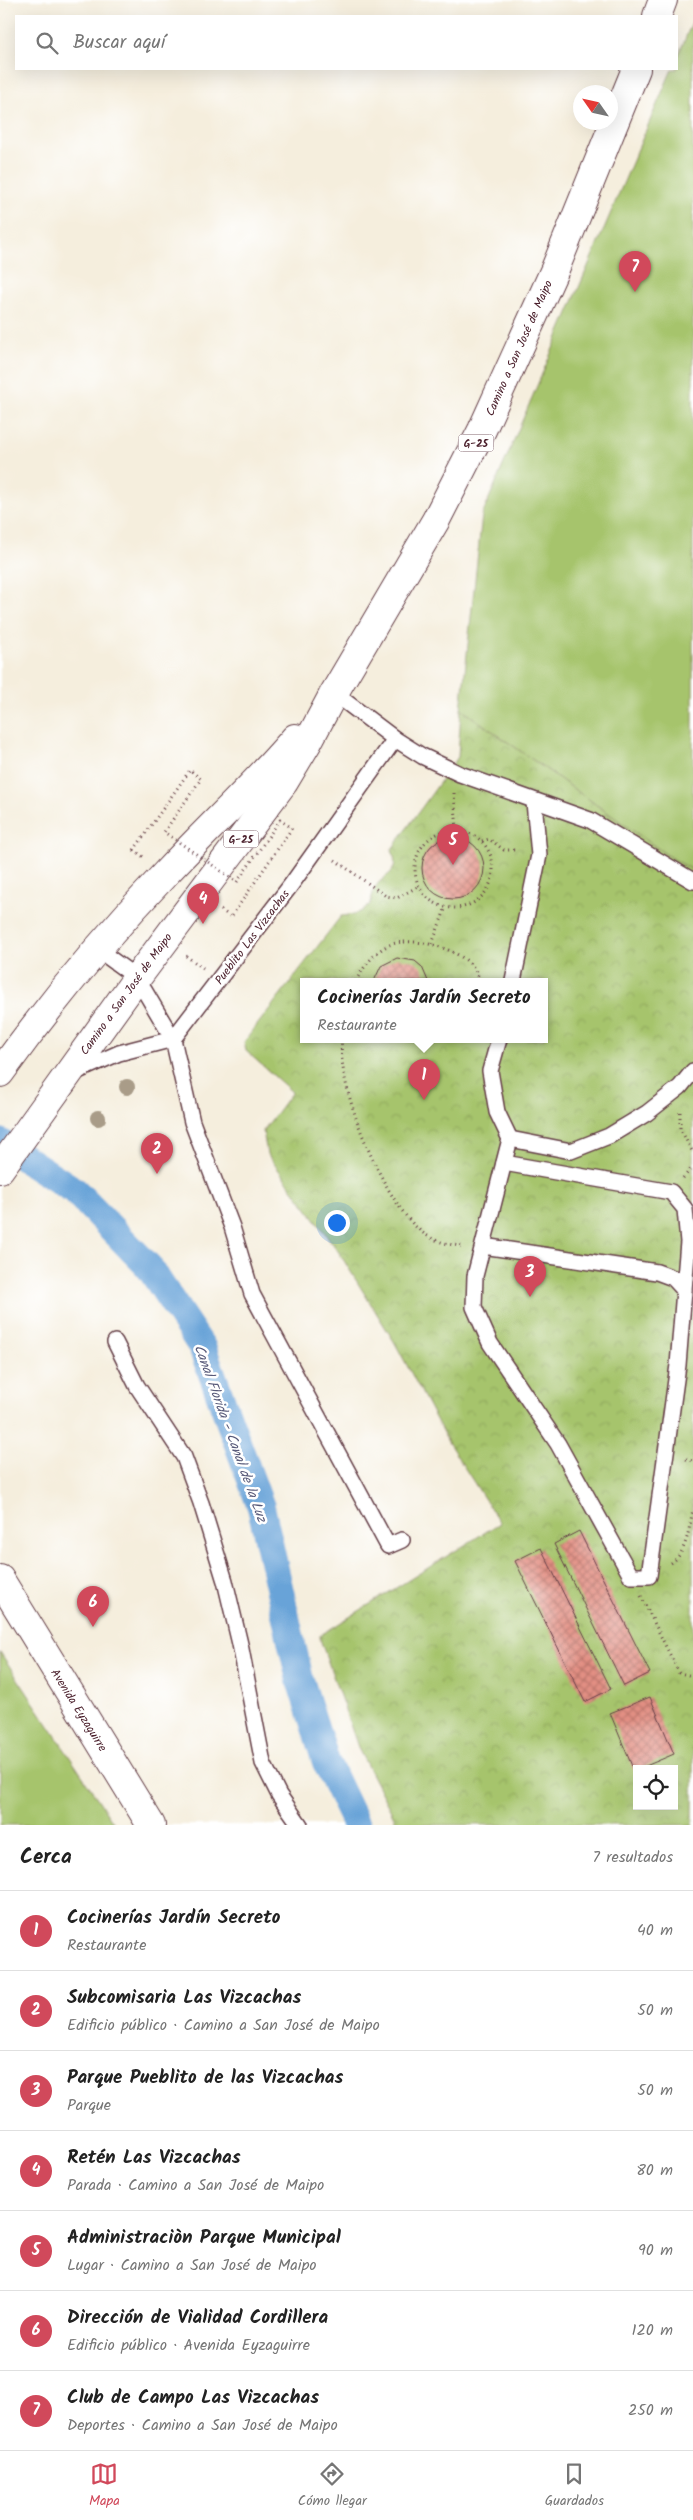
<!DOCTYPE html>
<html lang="es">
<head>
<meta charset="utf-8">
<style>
  body { margin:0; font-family:Kalam,sans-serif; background:#f6f6f6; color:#222 }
  .controls { position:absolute; right:15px; bottom:15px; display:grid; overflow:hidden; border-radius:0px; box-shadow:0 5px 20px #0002 }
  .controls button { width:45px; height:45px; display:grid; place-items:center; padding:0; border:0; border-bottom:1px solid #e0e0e0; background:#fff; color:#222; font:25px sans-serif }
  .compass { position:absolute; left:573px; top:85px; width:45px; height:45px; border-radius:50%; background:#fff; box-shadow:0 5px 20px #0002; rotate:304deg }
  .you { position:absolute; left:336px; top:1222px; width:18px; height:18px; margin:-12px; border:4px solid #fff; border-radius:50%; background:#1a73e8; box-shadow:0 0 0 8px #1a73e833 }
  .badge { display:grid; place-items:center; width:32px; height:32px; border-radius:50%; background:#d1495b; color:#fff; font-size:16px; font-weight:700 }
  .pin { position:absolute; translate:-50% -41px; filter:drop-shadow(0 1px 2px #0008) }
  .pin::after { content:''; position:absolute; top:26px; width:18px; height:15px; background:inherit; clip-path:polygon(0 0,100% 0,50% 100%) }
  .popup { position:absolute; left:300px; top:978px; width:248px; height:65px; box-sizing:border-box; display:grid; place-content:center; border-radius:0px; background:#fff; filter:drop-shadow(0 1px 4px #0005); font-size:16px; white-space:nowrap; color:#767676 }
  .popup b { font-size:19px; color:#222 }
  .popup::after { content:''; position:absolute; left:50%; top:100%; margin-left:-10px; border:10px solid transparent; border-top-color:#fff }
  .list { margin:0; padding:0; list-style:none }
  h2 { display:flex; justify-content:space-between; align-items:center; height:65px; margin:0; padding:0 20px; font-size:21px }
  h2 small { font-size:16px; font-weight:400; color:#767676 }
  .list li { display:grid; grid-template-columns:32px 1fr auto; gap:15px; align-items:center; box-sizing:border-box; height:80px; padding:0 20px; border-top:1px solid #e0e0e0 }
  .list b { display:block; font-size:19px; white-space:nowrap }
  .list p { margin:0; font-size:16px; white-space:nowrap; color:#767676 }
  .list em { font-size:16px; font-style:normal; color:#767676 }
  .icon { flex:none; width:28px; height:28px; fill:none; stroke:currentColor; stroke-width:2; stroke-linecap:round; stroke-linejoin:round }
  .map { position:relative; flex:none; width:693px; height:1825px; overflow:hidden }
  .search { position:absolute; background:#fff; box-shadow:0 5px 20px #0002; left:15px; right:15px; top:15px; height:55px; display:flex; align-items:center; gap:12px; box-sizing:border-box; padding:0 18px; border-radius:0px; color:#767676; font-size:19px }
  .sheet { height:625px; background:#fff }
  nav { display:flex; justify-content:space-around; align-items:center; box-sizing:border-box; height:70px; border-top:1px solid #e0e0e0; background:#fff; font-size:14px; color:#767676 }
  nav a { display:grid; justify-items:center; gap:2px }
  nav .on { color:#d1495b }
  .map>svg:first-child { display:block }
</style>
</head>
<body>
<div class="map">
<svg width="693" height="1825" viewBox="0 0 693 1825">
  <defs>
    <pattern id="park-crowns" width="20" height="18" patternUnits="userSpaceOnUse" patternTransform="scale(1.25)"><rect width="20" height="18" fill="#a6c46c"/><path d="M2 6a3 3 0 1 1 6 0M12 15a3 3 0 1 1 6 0" fill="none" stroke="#90a85e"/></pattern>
    <pattern id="building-cross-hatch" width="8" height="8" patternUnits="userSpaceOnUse" patternTransform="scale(1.25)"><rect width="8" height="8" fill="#e28f83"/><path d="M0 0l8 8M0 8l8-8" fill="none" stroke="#b9746b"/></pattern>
  </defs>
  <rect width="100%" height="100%" fill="#fff"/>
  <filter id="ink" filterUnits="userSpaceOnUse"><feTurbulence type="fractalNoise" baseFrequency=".02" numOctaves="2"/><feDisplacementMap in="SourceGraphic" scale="10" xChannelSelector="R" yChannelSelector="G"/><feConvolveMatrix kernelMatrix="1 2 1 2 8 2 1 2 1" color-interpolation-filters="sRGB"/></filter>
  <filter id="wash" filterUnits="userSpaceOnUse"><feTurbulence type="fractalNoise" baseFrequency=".0096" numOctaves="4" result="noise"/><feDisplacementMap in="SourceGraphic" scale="20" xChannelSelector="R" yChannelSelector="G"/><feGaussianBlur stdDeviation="1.12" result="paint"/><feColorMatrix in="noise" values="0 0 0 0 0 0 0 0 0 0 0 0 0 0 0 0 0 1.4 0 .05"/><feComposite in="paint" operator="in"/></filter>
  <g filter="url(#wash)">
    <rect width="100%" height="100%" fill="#f5eedd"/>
    <g fill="#a6c46c" stroke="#78724c">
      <polygon points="693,20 693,870 670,857 461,709 482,515 672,69 677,69 677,58"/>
      <polygon points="0,1652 115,1825 0,1825"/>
    </g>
    <path fill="url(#park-crowns)" stroke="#78724c" fill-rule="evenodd" d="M461,709l209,148 23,13v955h-295l-39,-75 -40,-114 181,-113 -52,-81 -53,-99 -57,-92 -71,-97 -4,-23 29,-39 -46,-41 -2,-9 97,-126c10,-1 23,-3 29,-12 2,-5 2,-11 5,-16 9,-16 26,-11 17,-39l66,-92zM304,981h240v58h-240zM637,1769h37v37h-37z"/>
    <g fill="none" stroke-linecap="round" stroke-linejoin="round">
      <polyline stroke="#68a3d8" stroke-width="28" points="0,1142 75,1191 149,1267 202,1347 261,1507 300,1680 326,1762 356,1825"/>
    </g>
    <g id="blocks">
      <g fill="url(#building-cross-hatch)">
        <circle cx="453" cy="868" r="31"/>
        <polygon points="397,958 415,961 422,967 428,981 374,981 381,966"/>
        <polygon points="579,1531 650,1673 624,1686 554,1544"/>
        <polygon points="541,1548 611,1689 585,1702 515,1561"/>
        <polygon points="650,1697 674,1754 634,1771 610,1713"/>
      </g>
    </g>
  </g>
  <g filter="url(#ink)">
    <use href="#blocks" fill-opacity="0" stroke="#643e46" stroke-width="1"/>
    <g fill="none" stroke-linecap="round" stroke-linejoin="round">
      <g stroke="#643e46" stroke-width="18">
        <g id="lane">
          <polyline points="334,693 395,739 422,756 460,774 590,820 693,881"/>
          <polyline points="97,949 137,978 173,1039 192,1122 232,1227 252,1294 388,1546 402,1540"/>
          <polyline points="513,981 539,855 534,802"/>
          <polyline points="76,1072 119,1053 173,1039 291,885 395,739"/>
          <polyline points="510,1139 571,1151 609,1136 647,1113 680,1087 693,1071"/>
          <polyline points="504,1163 671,1192 685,1209 688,1242 684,1290"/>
          <polyline points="483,1246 657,1272 673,1278 684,1290 678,1365 649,1576 631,1576 558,1444 490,1343 474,1307 475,1276 510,1139 497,1112 490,1071 499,1039"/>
          <polyline points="115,1342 137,1386 184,1457 201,1503 225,1581 240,1644 263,1763 279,1795 300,1825"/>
        </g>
      </g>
      <g stroke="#643e46" stroke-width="30">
        <g id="primary">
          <polyline points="657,16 663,0"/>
          <path d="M0,1073c51,-71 107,-138 167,-201 42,-45 88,-87 128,-134"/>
          <polyline points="0,1169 137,978 284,782 308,742 334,693 436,520 482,430 555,269 636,69"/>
          <polyline points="0,1579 151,1825"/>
        </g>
      </g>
      <g stroke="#643e46" stroke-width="3" stroke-dasharray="1 4" stroke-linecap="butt">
        <polyline points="454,793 457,830"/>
        <circle cx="454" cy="869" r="39"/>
        <polyline points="482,841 489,839 504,850 517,850"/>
        <polyline points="134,850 145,858"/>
        <polyline points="335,860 386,896 397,898 419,886"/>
        <polyline points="221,910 231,917"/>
        <polyline points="432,944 446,907"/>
        <polyline points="186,956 203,968"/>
        <path d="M356,981c6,-12 19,-30 33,-36 24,-9 68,2 85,23 2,3 4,9 7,13"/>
        <path d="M342,1039c-7,46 44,171 84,196 11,7 24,10 36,11"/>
        <polyline points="680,1112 680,1128 693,1153"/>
        <polyline points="683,1178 693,1167"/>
        <polyline points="686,1459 693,1461"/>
        <path d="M671,1563c16,-10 18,-36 22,-53"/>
        <polyline points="641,1596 679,1673 693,1676"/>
      </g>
      <use href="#lane" stroke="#fff" stroke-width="15"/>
      <use href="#primary" stroke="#fff" stroke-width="28"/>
      <polyline stroke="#643e46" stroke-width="3" stroke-dasharray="1 4" stroke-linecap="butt" points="134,850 190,770 201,779 164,832 237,882 280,820 292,828 231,917"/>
    </g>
    <g fill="#a99c88">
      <circle cx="127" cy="1087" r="8"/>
      <circle cx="98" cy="1118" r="8"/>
    </g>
  </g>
  <g text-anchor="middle" stroke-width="5" stroke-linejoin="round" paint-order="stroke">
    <g fill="#fff" stroke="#80626b" stroke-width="1">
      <rect x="458.5" y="434.5" width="35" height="17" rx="4"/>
      <rect x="223.5" y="830.5" width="35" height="17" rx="4"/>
    </g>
    <g font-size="11" font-weight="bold" fill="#4a1f2b">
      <text x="476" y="447">G-25</text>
      <text x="241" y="843">G-25</text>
    </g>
    <g font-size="12" fill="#4a1f2b" stroke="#fff">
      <text transform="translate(519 348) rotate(-66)" y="4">Camino a San José de Maipo</text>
      <text transform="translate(252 937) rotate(-53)" y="4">Pueblito Las Vizcachas</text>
      <text transform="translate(126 994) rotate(-54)" y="4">Camino a San José de Maipo</text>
      <text transform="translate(79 1710) rotate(58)" y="4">Avenida Eyzaguirre</text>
    </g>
    <g font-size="14" font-style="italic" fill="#585a79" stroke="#fff">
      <text transform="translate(231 1433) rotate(70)" y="5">Canal Florida - Canal de la Luz</text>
    </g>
  </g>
</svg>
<div class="controls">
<button><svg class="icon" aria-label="locate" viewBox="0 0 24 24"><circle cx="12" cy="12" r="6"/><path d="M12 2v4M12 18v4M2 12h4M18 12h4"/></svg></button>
</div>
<svg class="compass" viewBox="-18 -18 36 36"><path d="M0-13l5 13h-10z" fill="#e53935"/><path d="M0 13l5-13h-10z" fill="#767676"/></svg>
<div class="you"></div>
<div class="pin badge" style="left:424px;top:1100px">1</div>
<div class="popup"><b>Cocinerías Jardín Secreto</b>Restaurante</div>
<div class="pin badge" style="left:157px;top:1174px">2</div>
<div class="pin badge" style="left:530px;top:1297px">3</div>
<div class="pin badge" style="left:203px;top:924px">4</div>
<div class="pin badge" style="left:453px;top:865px">5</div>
<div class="pin badge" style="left:93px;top:1627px">6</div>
<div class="pin badge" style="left:635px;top:292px">7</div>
<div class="search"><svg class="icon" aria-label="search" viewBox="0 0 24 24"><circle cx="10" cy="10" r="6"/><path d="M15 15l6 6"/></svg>Buscar aquí</div>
</div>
<section class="sheet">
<h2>Cerca<small>7 resultados</small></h2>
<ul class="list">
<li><span class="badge">1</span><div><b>Cocinerías Jardín Secreto</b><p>Restaurante</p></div><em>40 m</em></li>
<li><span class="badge">2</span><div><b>Subcomisaria Las Vizcachas</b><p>Edificio público · Camino a San José de Maipo</p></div><em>50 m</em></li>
<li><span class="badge">3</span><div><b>Parque Pueblito de las Vizcachas</b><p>Parque</p></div><em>50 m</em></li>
<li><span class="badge">4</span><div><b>Retén Las Vizcachas</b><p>Parada · Camino a San José de Maipo</p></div><em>80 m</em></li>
<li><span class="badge">5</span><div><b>Administraciòn Parque Municipal</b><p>Lugar · Camino a San José de Maipo</p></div><em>90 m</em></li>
<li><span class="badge">6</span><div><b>Dirección de Vialidad Cordillera</b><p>Edificio público · Avenida Eyzaguirre</p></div><em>120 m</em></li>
<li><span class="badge">7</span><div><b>Club de Campo Las Vizcachas</b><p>Deportes · Camino a San José de Maipo</p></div><em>250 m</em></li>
</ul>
</section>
<nav>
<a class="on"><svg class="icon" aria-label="map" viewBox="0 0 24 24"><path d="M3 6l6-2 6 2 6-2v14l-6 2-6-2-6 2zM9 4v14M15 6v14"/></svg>Mapa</a>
<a><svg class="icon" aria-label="directions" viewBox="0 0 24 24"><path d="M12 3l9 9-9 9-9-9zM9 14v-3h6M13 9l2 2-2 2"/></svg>Cómo llegar</a>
<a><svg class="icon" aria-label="saved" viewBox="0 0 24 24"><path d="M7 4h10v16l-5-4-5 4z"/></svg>Guardados</a>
</nav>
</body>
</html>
